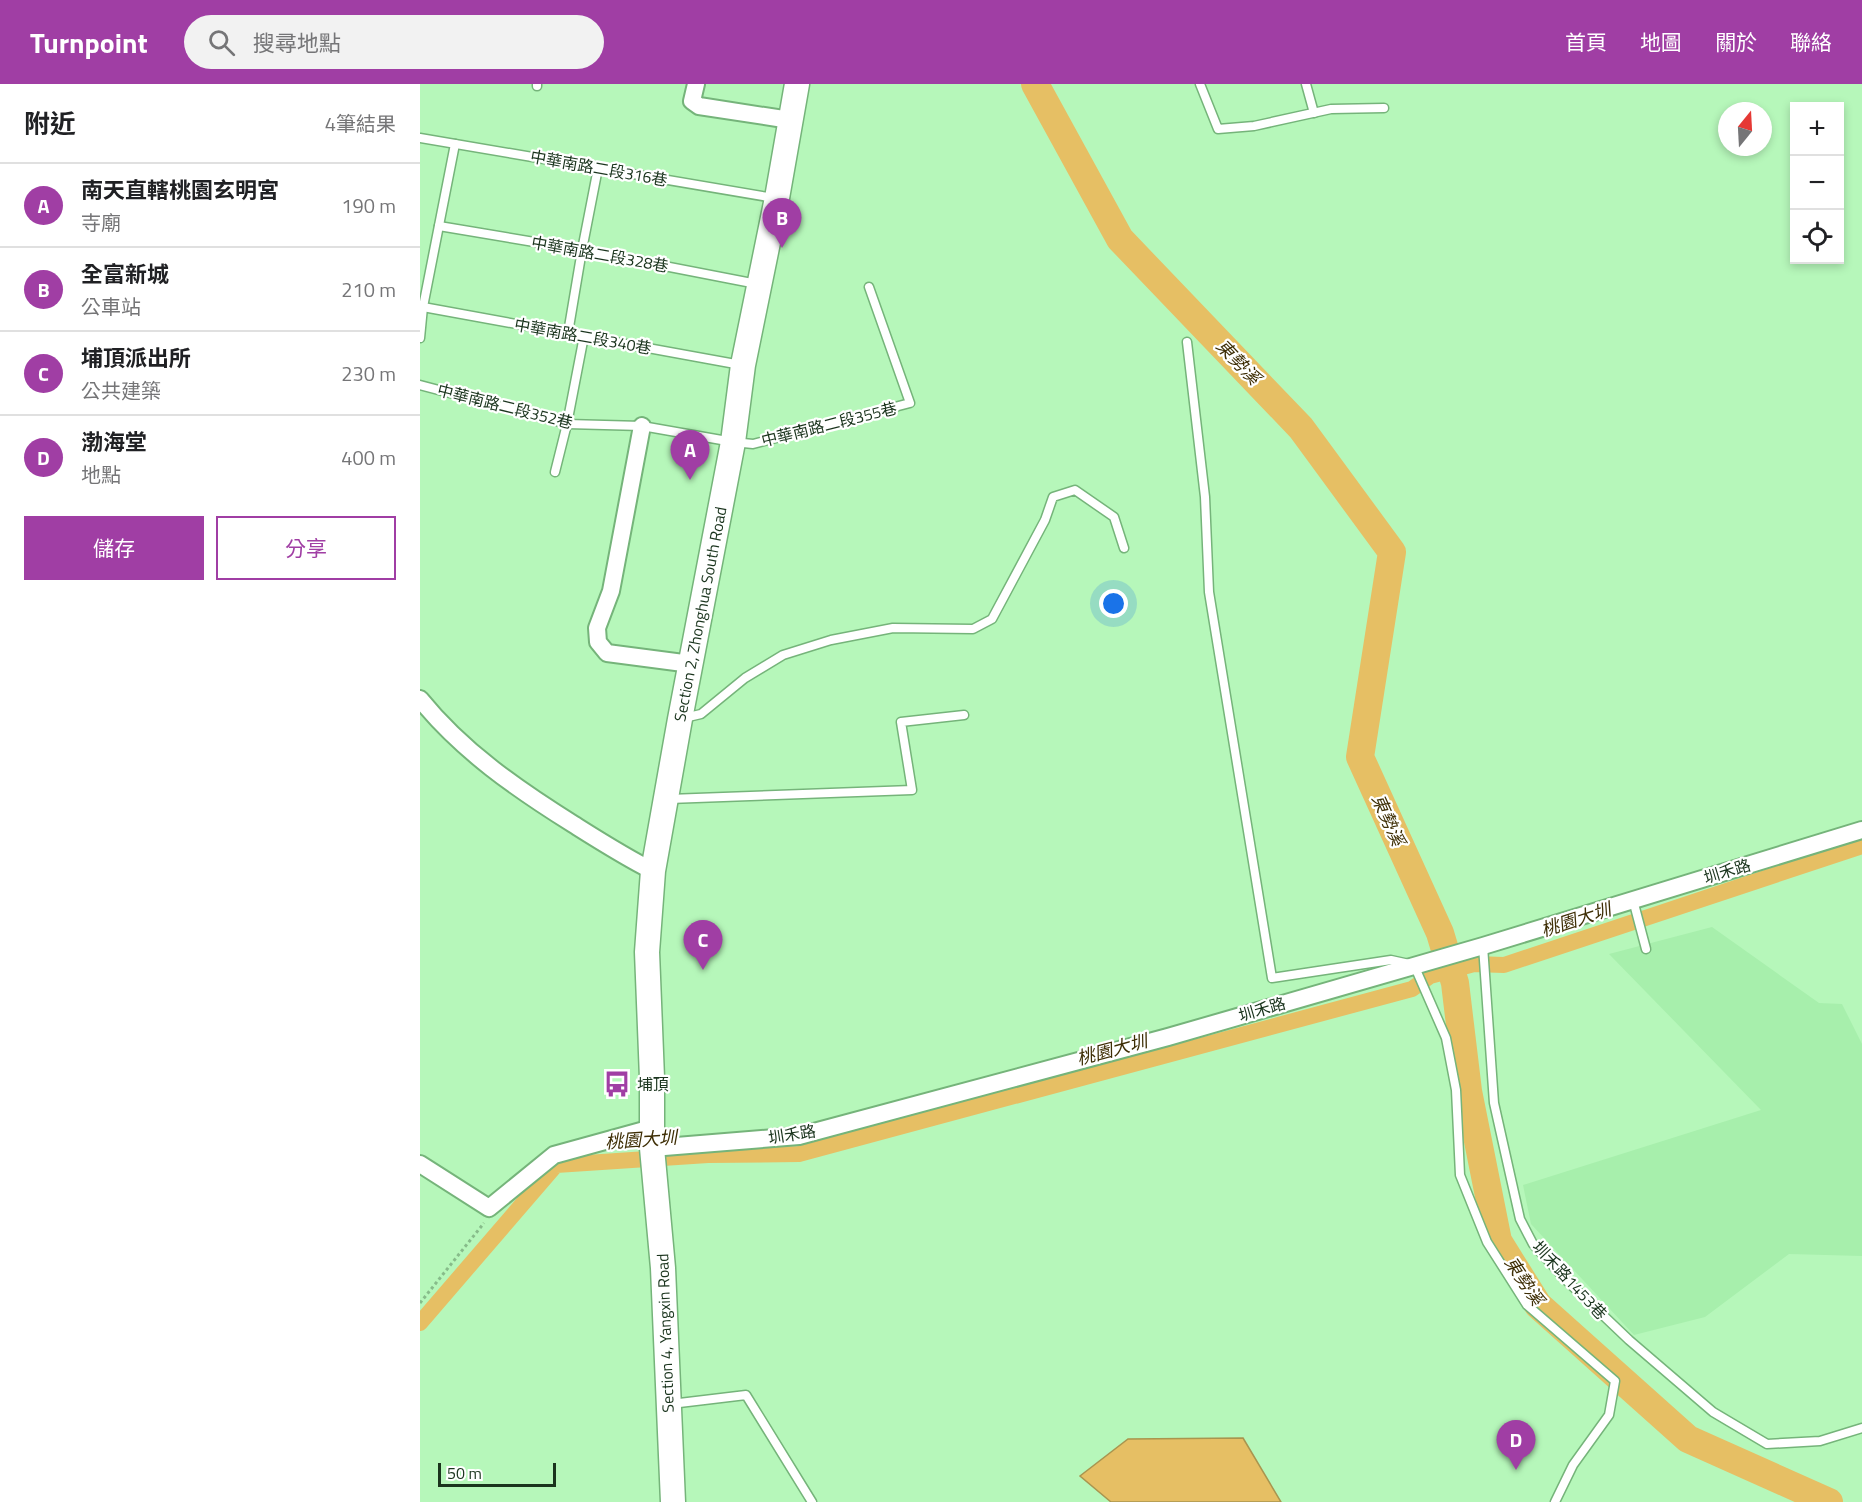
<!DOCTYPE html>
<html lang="zh-TW">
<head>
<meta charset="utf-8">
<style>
  body { margin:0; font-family:"Titillium Web","Noto Sans TC",sans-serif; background:#f2f2f2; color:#202124 }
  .controls { position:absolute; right:18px; top:18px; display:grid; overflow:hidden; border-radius:0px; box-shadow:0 3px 9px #0003 }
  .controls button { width:54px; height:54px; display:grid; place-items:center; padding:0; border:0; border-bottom:2px solid #e0e0e0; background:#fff; color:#202124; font:30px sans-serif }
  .compass { position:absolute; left:1298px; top:18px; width:54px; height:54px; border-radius:50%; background:#fff; box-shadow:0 3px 9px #0003; rotate:18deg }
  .scale { position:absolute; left:18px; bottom:15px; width:118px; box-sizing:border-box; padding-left:6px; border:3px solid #1a341d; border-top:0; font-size:16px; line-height:21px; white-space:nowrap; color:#1a341d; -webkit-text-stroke:4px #fff; paint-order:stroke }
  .you { position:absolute; left:694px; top:520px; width:21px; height:21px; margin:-15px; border:4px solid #fff; border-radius:50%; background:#1a73e8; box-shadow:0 0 0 9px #1a73e833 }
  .badge { display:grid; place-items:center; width:39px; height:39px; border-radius:50%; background:#a03ea4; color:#fff; font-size:20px; font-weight:700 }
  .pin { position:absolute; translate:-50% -50px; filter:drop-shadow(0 2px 3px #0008) }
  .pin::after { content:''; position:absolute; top:32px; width:21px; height:18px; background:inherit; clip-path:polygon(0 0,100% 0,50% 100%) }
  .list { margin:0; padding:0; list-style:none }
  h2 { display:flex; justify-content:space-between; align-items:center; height:78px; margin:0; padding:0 24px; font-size:26px }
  h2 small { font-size:20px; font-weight:400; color:#757577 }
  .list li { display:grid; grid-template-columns:39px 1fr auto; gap:18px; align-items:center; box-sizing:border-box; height:84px; padding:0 24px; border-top:2px solid #e0e0e0 }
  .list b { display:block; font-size:22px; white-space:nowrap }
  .list p { margin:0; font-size:20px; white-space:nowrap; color:#757577 }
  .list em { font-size:20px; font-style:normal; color:#757577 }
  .actions { display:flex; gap:12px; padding:18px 24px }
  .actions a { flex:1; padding:14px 0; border:2px solid #a03ea4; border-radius:0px; text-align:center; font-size:21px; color:#a03ea4 }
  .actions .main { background:#a03ea4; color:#fff }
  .icon { flex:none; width:33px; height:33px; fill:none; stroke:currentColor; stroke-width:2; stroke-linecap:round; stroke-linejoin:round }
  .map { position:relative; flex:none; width:1442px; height:1418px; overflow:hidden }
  header { display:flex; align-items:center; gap:36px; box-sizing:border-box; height:84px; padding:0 30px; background:#a03ea4; color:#fff }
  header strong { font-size:28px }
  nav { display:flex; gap:33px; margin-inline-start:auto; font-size:21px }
  .search { width:420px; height:54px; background:#f2f2f2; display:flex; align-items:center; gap:15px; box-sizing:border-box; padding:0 21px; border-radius:33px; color:#757577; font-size:22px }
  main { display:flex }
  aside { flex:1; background:#fff }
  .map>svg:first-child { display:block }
</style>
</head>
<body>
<header>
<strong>Turnpoint</strong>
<div class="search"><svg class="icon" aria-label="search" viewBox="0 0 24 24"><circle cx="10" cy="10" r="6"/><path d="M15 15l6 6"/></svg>搜尋地點</div>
<nav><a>首頁</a><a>地圖</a><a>關於</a><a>聯絡</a></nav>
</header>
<main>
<aside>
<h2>附近<small>4筆結果</small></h2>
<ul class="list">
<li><span class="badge">A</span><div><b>南天直轄桃園玄明宮</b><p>寺廟</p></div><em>190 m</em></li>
<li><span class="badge">B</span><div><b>全富新城</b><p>公車站</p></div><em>210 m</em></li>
<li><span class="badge">C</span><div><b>埔頂派出所</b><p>公共建築</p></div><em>230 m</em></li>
<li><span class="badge">D</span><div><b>渤海堂</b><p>地點</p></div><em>400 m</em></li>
</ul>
<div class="actions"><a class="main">儲存</a><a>分享</a></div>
</aside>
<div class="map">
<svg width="1442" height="1418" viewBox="0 0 1442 1418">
  <rect width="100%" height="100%" fill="#b6f7ba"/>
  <polygon fill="#a7efac" points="1292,843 1399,919 1422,920 1442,960 1442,1172 1369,1170 1285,1233 1214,1251 1111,1140 1103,1101 1341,1026 1189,870"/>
  <polygon fill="#e6bf64" stroke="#a9954f" stroke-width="1.5" points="823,1354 861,1418 691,1418 660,1392 708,1355"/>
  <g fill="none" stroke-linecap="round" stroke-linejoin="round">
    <polyline stroke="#e6bf64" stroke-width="16" points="0,1239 136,1081 288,1071 379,1070 992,905 1010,892 1054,880 1084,881 1442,762"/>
    <polyline stroke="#e6bf64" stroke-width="28" points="615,0 700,155 881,344 972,468 940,673 1020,849 1035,899 1048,1007 1078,1157 1118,1221 1268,1355 1409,1418"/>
    <g stroke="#75b47a" stroke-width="11">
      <g id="service">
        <polyline points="780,0 798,45 834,42 911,25 964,24"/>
        <polyline points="886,0 894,29"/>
        <polyline points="117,2 117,0"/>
        <polyline points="0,54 354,114"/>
        <polyline points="19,142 162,166 337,200"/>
        <polyline points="3,223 321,281"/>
        <polyline points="148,249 162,166 178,84"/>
        <polyline points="0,254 3,223 35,60"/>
        <polyline points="767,258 785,413 789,508 852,894 971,876 994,881 1026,954 1036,1006 1040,1091 1067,1158 1107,1221 1195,1297 1189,1331 1153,1381 1135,1418"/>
        <polyline points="0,301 147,340 222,342 313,358 333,360 490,319 449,203"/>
        <polyline points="135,388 147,340 164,252"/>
        <polyline points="264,634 281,630 325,594 363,571 411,556 473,544 553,545 572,535 625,436 633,413 655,406 694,433 704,464"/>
        <polyline points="249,715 492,706 481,638 544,631"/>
        <polyline points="1213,816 1226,865"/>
        <polyline points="1063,862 1074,1019 1100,1135 1113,1160 1147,1197 1209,1256 1293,1328 1347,1360 1400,1357 1442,1344"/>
        <polyline points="251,1320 326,1311 392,1418"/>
      </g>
    </g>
    <g stroke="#75b47a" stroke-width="20">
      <g id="minor">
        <polyline points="276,0 272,17 279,22 370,36"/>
        <polyline points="222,342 191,507 177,544 178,558 187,569 271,580"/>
        <path d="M0,615c42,52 97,90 153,125 27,17 52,33 80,47"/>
        <polyline points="232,1064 379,1052 748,953 1063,862 1442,746"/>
        <polyline points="0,1080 69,1124 134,1071 232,1044"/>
      </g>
    </g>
    <g stroke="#75b47a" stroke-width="27">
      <polyline id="secondary" points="253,1418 243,1184 232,1064 232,994 227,868 233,787 260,635 313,358 323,281 357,114 377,0"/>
    </g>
    <polyline stroke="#87bc8a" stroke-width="3" stroke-dasharray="3 3" stroke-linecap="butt" points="0,1219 64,1139"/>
    <use href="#service" stroke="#fff" stroke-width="8"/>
    <use href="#minor" stroke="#fff" stroke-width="16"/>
    <use href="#secondary" stroke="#fff" stroke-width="24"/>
  </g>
  <defs>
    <g id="bus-bare" transform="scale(2.07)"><path d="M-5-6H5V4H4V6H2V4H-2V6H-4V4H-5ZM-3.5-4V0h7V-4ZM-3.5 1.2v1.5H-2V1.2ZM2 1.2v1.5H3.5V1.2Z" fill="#a03ea4" stroke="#fff" stroke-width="2.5" paint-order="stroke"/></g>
  </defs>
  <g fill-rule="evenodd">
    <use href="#bus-bare" x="197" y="1000"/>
  </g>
  <g text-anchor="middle" stroke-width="4.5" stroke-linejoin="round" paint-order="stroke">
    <g font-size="16" fill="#1a341d" stroke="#fff">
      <text transform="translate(179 84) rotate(10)" y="6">中華南路二段316巷</text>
      <text transform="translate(180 170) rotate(10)" y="6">中華南路二段328巷</text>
      <text transform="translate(163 252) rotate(10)" y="6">中華南路二段340巷</text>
      <text transform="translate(85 322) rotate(14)" y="6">中華南路二段352巷</text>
      <text transform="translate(409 340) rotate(-14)" y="6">中華南路二段355巷</text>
      <text transform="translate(280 530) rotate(-79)" y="6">Section 2, Zhonghua South Road</text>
      <text transform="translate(1307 787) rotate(-17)" y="6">圳禾路</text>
      <text transform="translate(842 925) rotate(-16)" y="6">圳禾路</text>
      <text transform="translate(372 1050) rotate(-9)" y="6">圳禾路</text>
      <text transform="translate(1150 1196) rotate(47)" y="6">圳禾路1453巷</text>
      <text transform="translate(245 1249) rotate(-92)" y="6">Section 4, Yangxin Road</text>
    </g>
    <g font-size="16" fill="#1a341d" stroke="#fff" text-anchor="start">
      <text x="217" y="1006">埔頂</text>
    </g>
    <g font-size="18" font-style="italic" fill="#3e2e05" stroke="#fff">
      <text transform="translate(818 278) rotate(46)" y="6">東勢溪</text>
      <text transform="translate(968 736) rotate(66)" y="6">東勢溪</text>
      <text transform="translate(1156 836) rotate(-18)" y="6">桃園大圳</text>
      <text transform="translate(692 966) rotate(-15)" y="6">桃園大圳</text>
      <text transform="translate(221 1056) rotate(-4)" y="6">桃園大圳</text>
      <text transform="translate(1104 1197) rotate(56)" y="6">東勢溪</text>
    </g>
  </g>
</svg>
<div class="controls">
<button>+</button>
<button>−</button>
<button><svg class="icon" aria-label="locate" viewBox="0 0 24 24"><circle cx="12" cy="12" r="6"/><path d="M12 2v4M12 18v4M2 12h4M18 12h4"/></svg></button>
</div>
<svg class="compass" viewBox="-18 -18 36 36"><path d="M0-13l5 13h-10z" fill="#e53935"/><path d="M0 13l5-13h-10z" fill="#757577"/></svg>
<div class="scale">50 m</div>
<div class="you"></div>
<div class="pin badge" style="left:270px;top:396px">A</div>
<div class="pin badge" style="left:362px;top:164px">B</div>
<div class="pin badge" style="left:283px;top:886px">C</div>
<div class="pin badge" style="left:1096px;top:1386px">D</div>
</div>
</main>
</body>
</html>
